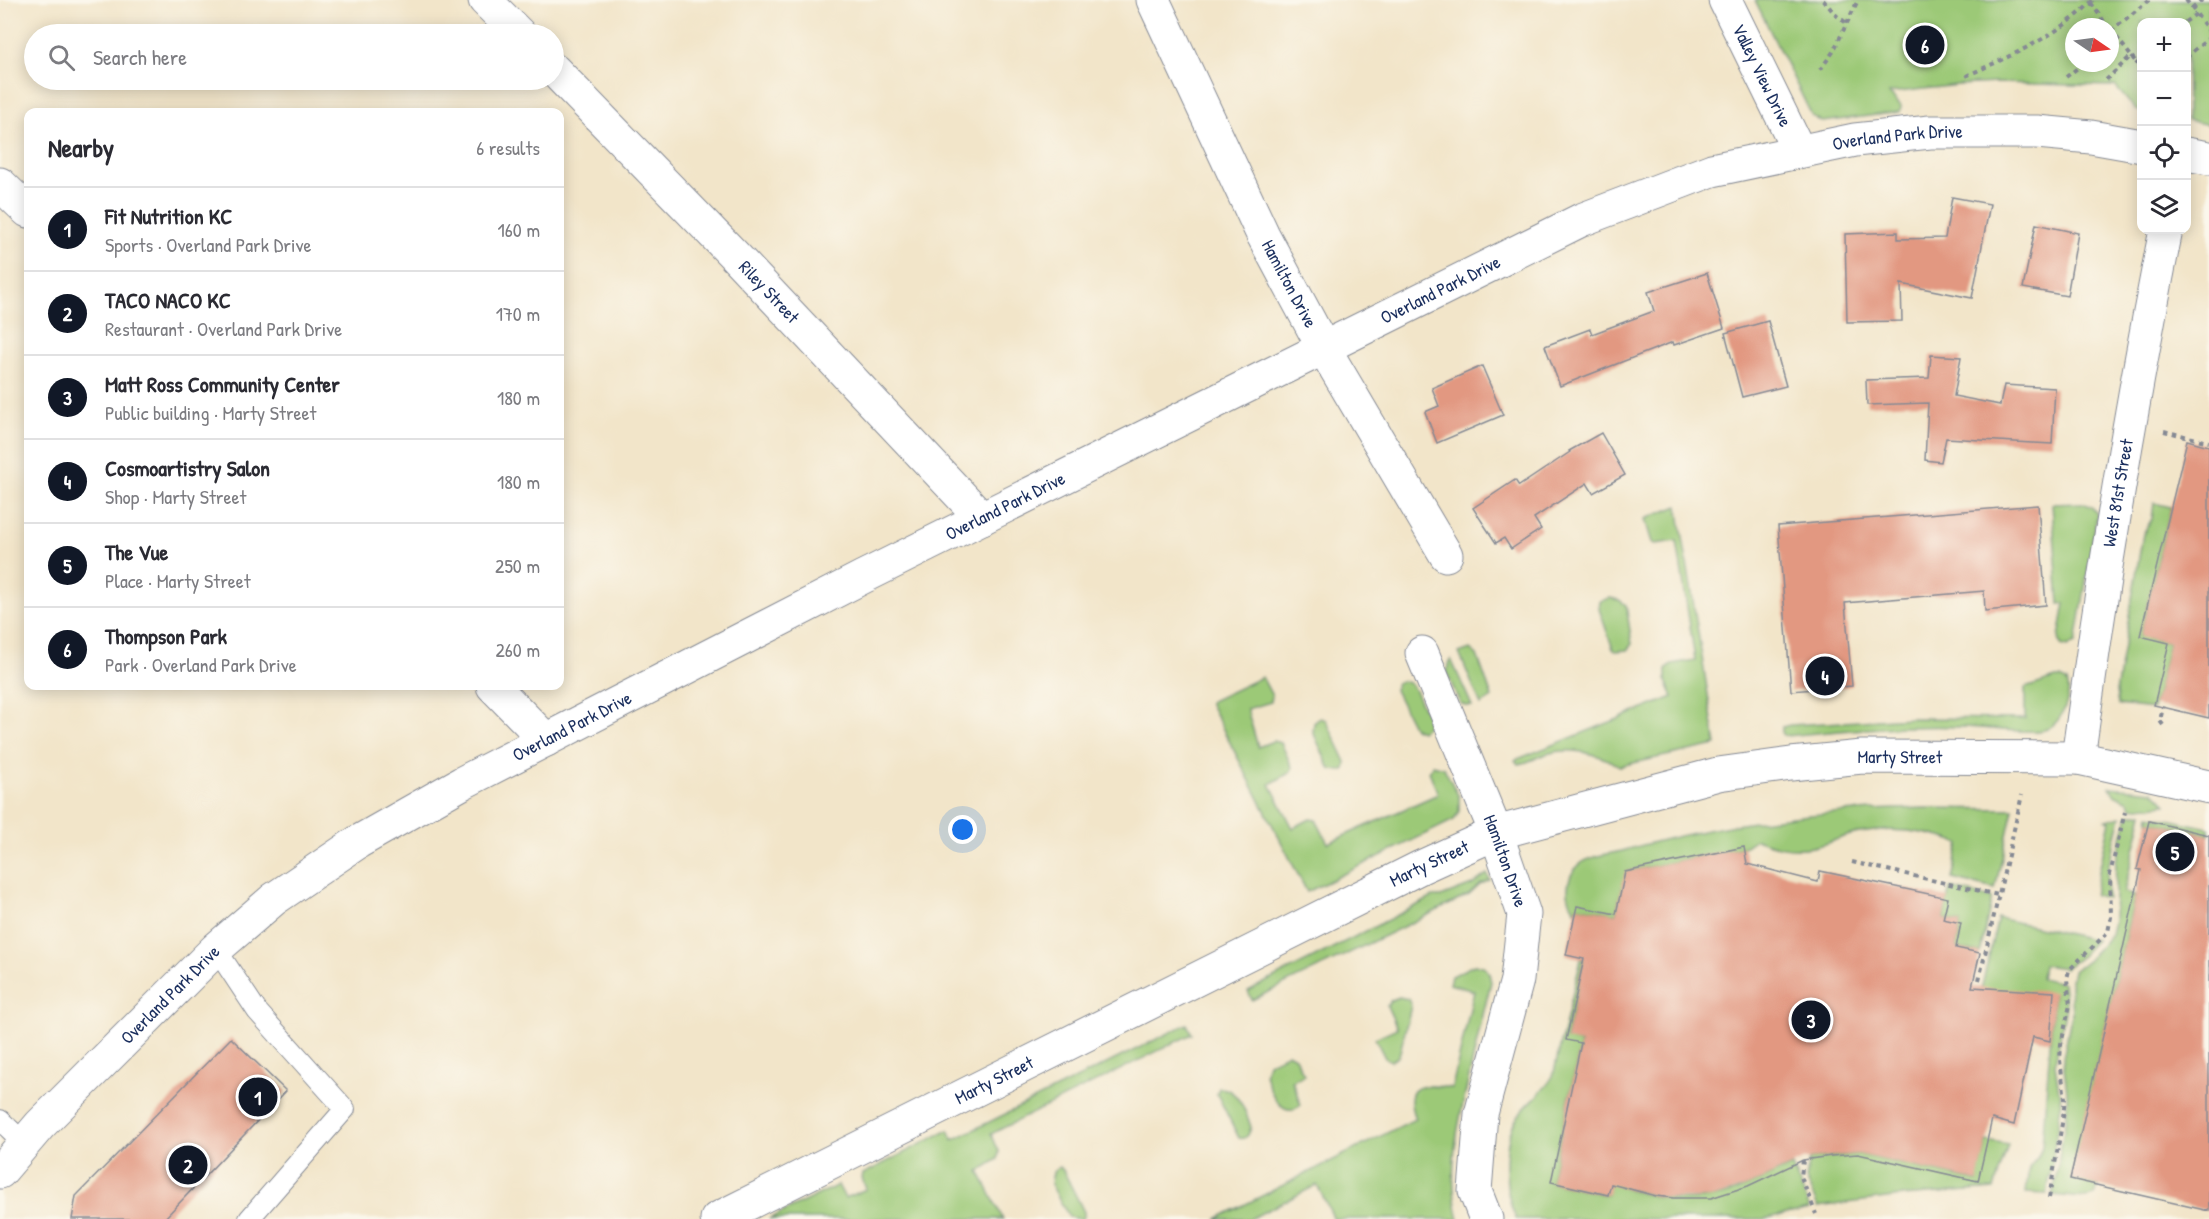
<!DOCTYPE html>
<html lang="en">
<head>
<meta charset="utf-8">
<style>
  body { margin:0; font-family:"Patrick Hand",sans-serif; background:#f2f2f3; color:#2b2b33 }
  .controls { position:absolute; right:18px; top:18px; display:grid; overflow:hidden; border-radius:12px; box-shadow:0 3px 15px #0003 }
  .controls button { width:54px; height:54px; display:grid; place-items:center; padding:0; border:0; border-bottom:2px solid #e1e1e2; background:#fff; color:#2b2b33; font:30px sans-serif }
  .compass { position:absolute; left:2065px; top:18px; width:54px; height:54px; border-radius:50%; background:#fff; box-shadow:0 3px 15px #0003; rotate:103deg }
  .you { position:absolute; left:963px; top:830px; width:21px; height:21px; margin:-15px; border:4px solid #fff; border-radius:50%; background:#1a73e8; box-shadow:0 0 0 9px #1a73e833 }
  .badge { display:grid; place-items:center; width:39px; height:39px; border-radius:50%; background:#111827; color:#fff; font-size:20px; font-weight:700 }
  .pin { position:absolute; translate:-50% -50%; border:3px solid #fff; box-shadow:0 2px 6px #0006 }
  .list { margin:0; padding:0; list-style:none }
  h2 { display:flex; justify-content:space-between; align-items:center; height:78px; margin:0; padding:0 24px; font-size:26px }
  h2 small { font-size:20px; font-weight:400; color:#7c7c81 }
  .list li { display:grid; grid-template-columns:39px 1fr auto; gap:18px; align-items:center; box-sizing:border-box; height:84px; padding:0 24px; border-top:2px solid #e1e1e2 }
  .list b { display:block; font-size:22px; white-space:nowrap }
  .list p { margin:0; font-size:20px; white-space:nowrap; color:#7c7c81 }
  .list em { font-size:20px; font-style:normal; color:#7c7c81 }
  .icon { flex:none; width:33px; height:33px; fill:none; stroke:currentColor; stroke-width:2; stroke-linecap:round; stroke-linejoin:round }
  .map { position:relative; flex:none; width:2209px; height:1219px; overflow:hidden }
  .search { position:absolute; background:#fff; box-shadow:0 3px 15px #0003; left:24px; top:24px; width:540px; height:66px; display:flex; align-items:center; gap:15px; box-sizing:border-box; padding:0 21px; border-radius:33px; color:#7c7c81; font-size:22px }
  .panel { position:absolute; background:#fff; box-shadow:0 3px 15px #0003; left:24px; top:108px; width:540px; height:582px; border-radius:12px }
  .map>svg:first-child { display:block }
</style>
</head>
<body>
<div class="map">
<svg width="2209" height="1219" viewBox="0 0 2209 1219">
  <rect width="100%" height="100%" fill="#fbf7ec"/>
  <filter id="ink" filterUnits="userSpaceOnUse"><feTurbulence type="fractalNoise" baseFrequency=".0167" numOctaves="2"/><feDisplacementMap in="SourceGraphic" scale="12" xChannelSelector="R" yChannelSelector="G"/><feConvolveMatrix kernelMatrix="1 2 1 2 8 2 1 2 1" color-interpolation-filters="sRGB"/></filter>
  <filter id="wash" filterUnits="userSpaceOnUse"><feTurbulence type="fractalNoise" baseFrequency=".008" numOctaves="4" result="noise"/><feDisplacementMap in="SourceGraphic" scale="24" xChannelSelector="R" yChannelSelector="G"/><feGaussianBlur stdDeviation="1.35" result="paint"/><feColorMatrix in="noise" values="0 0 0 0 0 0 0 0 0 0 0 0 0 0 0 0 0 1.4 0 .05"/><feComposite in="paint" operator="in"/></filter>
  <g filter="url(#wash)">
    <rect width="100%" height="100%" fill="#f2e5c9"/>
    <g fill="#9cc977" stroke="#5c7c6a" stroke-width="1.5" fill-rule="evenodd">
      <path d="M1755,0h454v125l-22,-5 -1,-98h-44l-1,90 -6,-3 -20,-23 -118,-3 -39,2 -69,8 12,13 -1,6 -78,10 -10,-6zM2074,27h36v36h-36z"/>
      <polygon points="2083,503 2092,507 2097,514 2076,643 2067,647 2061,645 2059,638 2065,603 2059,604 2052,504"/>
      <polygon points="2154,503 2171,507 2140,636 2169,643 2153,709 2118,705 2116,692 2143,534 2152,519"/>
      <path d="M1678,506l38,239 -96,21c-23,-13 -48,-20 -74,-12 -9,3 -18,9 -28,10l-3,-4 158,-63 -7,-16v-11l6,-6 23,-4 -18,-119 -22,3 -3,-1 -7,-24z"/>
      <polygon points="1610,598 1619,600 1626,605 1632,644 1627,650 1616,651 1613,649 1599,609 1600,601"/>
      <polygon points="1470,649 1477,655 1492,697 1481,705 1459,653"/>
      <polygon points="1451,659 1472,706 1466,706 1460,703 1447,674 1448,664"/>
      <polygon points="1262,677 1272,696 1271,702 1247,709 1258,747 1273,741 1281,743 1292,767 1291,772 1270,784 1293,828 1310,819 1316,820 1328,843 1438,794 1429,771 1433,765 1444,768 1459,797 1459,811 1454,820 1307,892 1209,702"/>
      <path d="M2056,678h5l6,4c5,15 -5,40 -20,47 -14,6 -65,-2 -83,-2 -60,-2 -119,3 -179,9l-3,-2v-7l8,-2 122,-7 113,1v-31z"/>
      <polygon points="1401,681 1409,683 1413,687 1428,718 1426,727 1421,731 1414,728 1395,690 1397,683"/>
      <polygon points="1320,718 1326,720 1346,762 1345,769 1342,771 1332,770 1329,767 1313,732 1314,723"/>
      <polygon points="2110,787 2153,791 2166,804 2131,808 2129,801 2114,794"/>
      <path d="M1925,808l88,1 -18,80 -43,-10 8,-36c-33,-12 -66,-16 -101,-10 -12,2 -23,7 -35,11 -23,8 -46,4 -68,-5l-12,8 -118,25 -10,42 -39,-8 -2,4c-10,-13 -10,-33 4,-45 10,-9 30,-11 43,-14 99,-29 200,-41 303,-43z"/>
      <polygon points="2143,813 2124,892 2135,895 2071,1179 2098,1185 2095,1196 2087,1198 2053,1195 2067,1111 2067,1092 2063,1058 2072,1011 2070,986 2073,971 2093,955 2111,934 2114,921 2116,861 2128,815"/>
      <polygon points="2150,815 2209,828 2209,835 2149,821"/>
      <polygon points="2121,816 2107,872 2107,898 2094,895 2110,821 2107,820"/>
      <polygon points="1487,874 1490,880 1481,884 1469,895 1252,1000 1248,991 1433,897 1441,897 1472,885"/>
      <polygon points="1950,888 1992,898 1980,953 1956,948 1961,923 1943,919"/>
      <polygon points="1998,918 2096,940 2078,959 2065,968 2043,965 2041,978 2063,983 2066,1006 2055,1064 2061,1105 2047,1194 2026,1193 2029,1168 2038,1157 2042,1147 2054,993 1981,990"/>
      <path d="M1581,959h3l-18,80 15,4 -30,139 56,13 4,-13c37,17 83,24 122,10 21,-7 39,-18 59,-26l18,43 -47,10h-247c-12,-26 -15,-75 1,-101 10,-16 27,-25 36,-42z"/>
      <path d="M1474,965l10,1 5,7 2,9c-8,32 -15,63 -22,95 -11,48 -23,93 -10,142h-125l-17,-34 -67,34h-34l199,-100c-14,-37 9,-35 37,-31l22,-97 -25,-7 2,-8z"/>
      <polygon points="1399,997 1408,999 1411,1006 1400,1052 1398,1057 1391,1061 1385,1058 1375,1038 1397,1028 1387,1006 1391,1000"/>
      <polygon points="1187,1024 1192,1034 991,1134 999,1151 998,1159 979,1171 1003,1219 769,1219 838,1185 845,1198 866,1189 862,1178 863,1174 948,1130 953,1140"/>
      <path d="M1288,1053l7,4 9,18 -12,6 9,24c-19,16 -33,-16 -36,-32l3,-10z"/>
      <path d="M1219,1088c18,-1 27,24 32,39 -2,7 -4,13 -12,11l-22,-44z"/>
      <polygon points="1987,1141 2008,1145 1994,1189 1901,1196 1818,1207 1806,1179 1810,1159 1858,1154 1977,1181"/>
      <polygon points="1059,1167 1063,1170 1084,1212 1084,1217 1080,1219 1069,1217 1051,1184 1053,1172"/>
    </g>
    <g id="blocks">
      <g fill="#e29881">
        <polygon points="1952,197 1990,204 1972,298 1901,284 1902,321 1847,322 1845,234 1898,232 1898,239 1945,238"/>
        <polygon points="2036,224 2078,233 2067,296 2023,288"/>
        <polygon points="1707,273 1724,328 1674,345 1673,342 1560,386 1545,346 1590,329 1592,334 1654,311 1648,292"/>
        <polygon points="1768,321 1786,386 1742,397 1725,333"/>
        <polygon points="1931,355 1961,357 1954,396 2000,405 2004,385 2055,388 2052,444 1946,438 1941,462 1925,460 1928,403 1867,405 1866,380 1929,378"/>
        <polygon points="1482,366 1503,415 1437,443 1425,412 1439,406 1432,388"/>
        <polygon points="1601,433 1625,475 1593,493 1587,483 1534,518 1541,529 1511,549 1504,538 1496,543 1473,508 1515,480 1519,486 1570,452 1569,451"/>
        <polygon points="2187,440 2209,446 2209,718 2154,705 2169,643 2140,636"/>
        <polygon points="2038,505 2046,605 1985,611 1984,591 1845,603 1852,686 1791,691 1778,526"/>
        <polygon points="2149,821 2209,835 2209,1211 2070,1179 2141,870 2137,869"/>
        <polygon points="1744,847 1747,864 1818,882 1820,871 1948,898 1943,919 1961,923 1956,948 1980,953 1972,987 2054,992 2050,1041 2033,1037 2014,1125 1992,1119 1978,1181 1858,1154 1831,1156 1803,1160 1748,1186 1711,1198 1673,1198 1656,1196 1611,1184 1608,1195 1551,1182 1581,1043 1566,1040 1584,959 1566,955 1577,906 1616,914 1625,872"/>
        <polygon points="231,1038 286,1091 164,1219 72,1219 76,1196"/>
      </g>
    </g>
  </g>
  <g filter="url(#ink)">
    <use href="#blocks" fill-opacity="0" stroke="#868a94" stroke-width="1.5"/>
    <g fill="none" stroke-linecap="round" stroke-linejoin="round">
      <g stroke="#868a94" stroke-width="22">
        <g id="lane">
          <polyline points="216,949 257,1011 345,1109 249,1219"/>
          <polyline points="0,1120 24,1143"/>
        </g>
      </g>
      <g stroke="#868a94" stroke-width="35">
        <g id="street">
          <polyline points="485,0 519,34"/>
          <path id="s1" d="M1153,0l110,235 60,112 123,208"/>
          <path id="s2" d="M1725,0l74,151"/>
          <path id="s3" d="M554,70l181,186 247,262"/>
          <polyline points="2186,154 2209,158"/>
          <polyline points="0,184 28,211"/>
          <path id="s4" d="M1422,653l74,180 28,81 -7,66 -36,134 -6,77 11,28"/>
          <polyline points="493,686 546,740"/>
          <path id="s5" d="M2078,758c24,-177 53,-353 88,-528"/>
          <path id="s6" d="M0,1172l40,-47 176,-176 58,-50 84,-57 104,-59 401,-206 718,-357 131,-50 143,-30 75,-8h107l54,5 51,9"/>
          <path id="s7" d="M717,1219l704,-352 75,-34 222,-59 73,-10 71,-7 216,1 131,29"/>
        </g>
      </g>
      <g stroke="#868a94" stroke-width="4" stroke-dasharray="4.5 4.5" stroke-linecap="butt">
        <polyline points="1823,0 1837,16 1848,24"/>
        <polyline points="2186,0 2209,31"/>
        <polyline points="2091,3 2108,27"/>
        <polyline points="2192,9 2202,0"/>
        <polyline points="2185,22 2196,14"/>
        <polyline points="2111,30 2131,56"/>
        <polyline points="2111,31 2149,0"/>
        <polyline points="2110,42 2116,37"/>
        <polyline points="2186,57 2209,38"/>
        <polyline points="2136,62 2142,69"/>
        <polyline points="1820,70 1833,52 1858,0"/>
        <path d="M1966,76c42,-19 97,-42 127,-76"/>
        <polyline points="2066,77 2084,63"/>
        <polyline points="2106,80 2131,56 2136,62 2142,58"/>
        <polyline points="2164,431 2209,442"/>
        <polyline points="2163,725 2160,721 2163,707"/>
        <polyline points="1852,862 1998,895"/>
        <polyline points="1979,980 2022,795"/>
        <polyline points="1803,1160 1801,1177 1816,1214"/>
        <polyline points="2049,1198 2063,1118 2065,1099 2060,1060 2061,1044 2070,1005 2067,979 2069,970 2108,932 2111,917 2110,874 2125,812"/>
      </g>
      <use href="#lane" stroke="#fff" stroke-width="20"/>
      <use href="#street" stroke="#fff" stroke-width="33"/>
    </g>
  </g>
  <g text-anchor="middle" stroke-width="4.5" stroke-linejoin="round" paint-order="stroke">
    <g font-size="18" fill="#1b2f5e" stroke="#fbf7ec">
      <text dy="6" stroke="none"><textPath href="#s2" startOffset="84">Valley View Drive</textPath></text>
      <text dy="6" stroke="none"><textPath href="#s6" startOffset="2190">Overland Park Drive</textPath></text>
      <text dy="6" stroke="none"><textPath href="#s1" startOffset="315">Hamilton Drive</textPath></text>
      <text dy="6" stroke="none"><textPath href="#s6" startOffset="1704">Overland Park Drive</textPath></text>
      <text dy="6" stroke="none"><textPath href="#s3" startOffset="309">Riley Street</textPath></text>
      <text dy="6" stroke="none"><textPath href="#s5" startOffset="268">West 81st Street</textPath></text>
      <text dy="6" stroke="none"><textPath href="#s6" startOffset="1218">Overland Park Drive</textPath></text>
      <text dy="6" stroke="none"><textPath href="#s6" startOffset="732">Overland Park Drive</textPath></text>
      <text dy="6" stroke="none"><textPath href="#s7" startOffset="1282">Marty Street</textPath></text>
      <text dy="6" stroke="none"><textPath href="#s4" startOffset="224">Hamilton Drive</textPath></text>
      <text dy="6" stroke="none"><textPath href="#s7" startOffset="796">Marty Street</textPath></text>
      <text dy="6" stroke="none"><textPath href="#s6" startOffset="246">Overland Park Drive</textPath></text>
      <text dy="6" stroke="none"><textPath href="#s7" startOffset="310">Marty Street</textPath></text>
    </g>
  </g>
</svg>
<div class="controls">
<button>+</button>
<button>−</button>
<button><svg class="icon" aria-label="locate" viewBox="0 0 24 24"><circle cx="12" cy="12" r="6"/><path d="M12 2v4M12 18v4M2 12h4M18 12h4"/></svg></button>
<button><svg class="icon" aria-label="layers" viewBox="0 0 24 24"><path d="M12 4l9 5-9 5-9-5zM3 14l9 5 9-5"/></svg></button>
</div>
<svg class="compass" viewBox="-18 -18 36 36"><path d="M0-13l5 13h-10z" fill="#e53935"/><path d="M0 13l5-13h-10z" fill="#7c7c81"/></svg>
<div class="you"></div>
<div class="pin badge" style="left:258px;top:1097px">1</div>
<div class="pin badge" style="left:188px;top:1165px">2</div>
<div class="pin badge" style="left:1811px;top:1020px">3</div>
<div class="pin badge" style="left:1825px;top:676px">4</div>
<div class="pin badge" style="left:2175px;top:852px">5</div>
<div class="pin badge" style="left:1925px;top:45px">6</div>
<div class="search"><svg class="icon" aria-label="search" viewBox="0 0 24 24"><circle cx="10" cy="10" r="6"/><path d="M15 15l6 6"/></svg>Search here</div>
<section class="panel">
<h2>Nearby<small>6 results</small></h2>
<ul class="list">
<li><span class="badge">1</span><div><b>Fit Nutrition KC</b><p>Sports · Overland Park Drive</p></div><em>160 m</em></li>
<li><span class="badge">2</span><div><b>TACO NACO KC</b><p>Restaurant · Overland Park Drive</p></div><em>170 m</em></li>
<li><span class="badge">3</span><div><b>Matt Ross Community Center</b><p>Public building · Marty Street</p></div><em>180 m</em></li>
<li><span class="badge">4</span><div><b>Cosmoartistry Salon</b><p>Shop · Marty Street</p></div><em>180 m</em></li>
<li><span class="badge">5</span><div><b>The Vue</b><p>Place · Marty Street</p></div><em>250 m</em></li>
<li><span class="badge">6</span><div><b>Thompson Park</b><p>Park · Overland Park Drive</p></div><em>260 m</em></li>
</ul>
</section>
</div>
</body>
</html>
